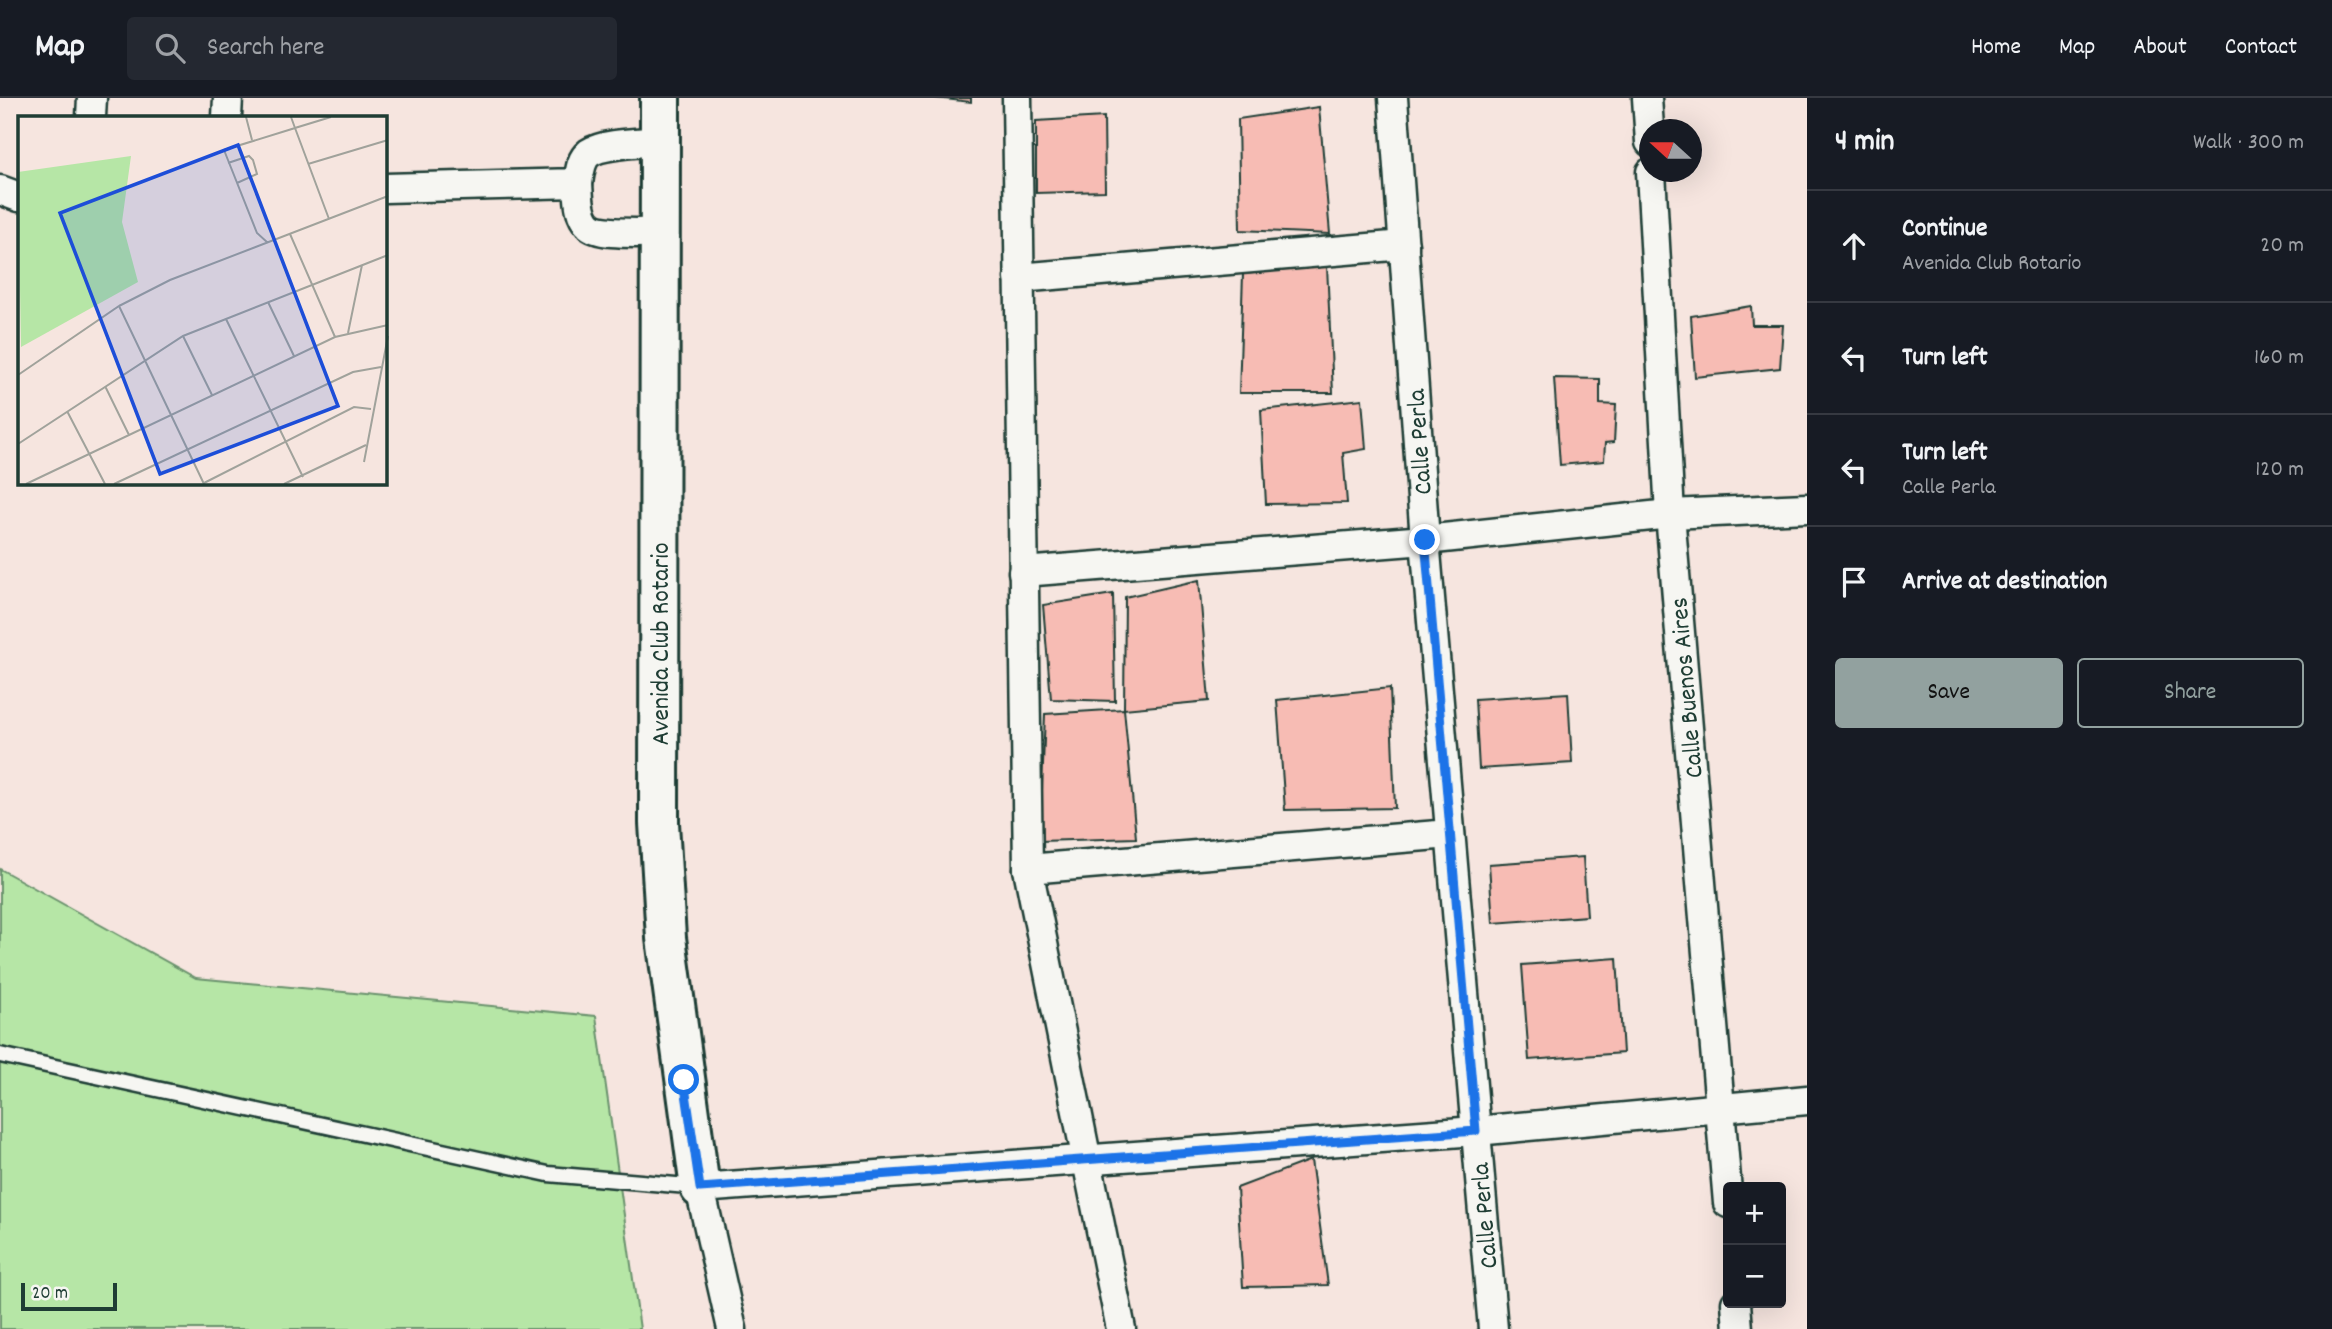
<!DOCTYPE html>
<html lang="en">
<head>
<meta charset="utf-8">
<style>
  body { margin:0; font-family:Dekko,sans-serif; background:#242831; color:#f1f3f6 }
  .controls { position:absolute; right:21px; bottom:21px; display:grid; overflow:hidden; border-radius:7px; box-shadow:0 7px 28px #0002 }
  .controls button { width:63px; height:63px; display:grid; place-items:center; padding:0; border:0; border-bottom:2px solid #363941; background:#171b24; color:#f1f3f6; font:35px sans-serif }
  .compass { position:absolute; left:1639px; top:21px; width:63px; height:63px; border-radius:50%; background:#171b24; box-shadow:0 7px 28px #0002; rotate:291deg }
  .scale { position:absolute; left:21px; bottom:18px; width:96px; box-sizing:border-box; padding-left:7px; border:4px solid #1f3d34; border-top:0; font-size:19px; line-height:24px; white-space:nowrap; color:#1f3d34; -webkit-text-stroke:5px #f6f6f2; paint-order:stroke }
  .stop { position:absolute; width:21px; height:21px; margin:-16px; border:5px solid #1a73e8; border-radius:50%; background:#fff }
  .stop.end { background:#1a73e8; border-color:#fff; box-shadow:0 2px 7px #0008 }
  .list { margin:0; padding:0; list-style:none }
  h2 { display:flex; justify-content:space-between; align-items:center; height:91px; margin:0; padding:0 28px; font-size:30px }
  h2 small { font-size:23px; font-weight:400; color:#9ea1a6 }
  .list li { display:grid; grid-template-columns:46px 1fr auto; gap:21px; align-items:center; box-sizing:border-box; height:112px; padding:0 28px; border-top:2px solid #363941 }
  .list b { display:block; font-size:26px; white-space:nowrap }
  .list p { margin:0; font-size:23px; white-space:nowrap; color:#9ea1a6 }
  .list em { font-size:23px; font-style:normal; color:#9ea1a6 }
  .actions { display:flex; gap:14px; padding:21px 28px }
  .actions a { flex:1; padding:16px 0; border:2px solid #92a19f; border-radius:7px; text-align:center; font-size:24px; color:#92a19f }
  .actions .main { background:#92a19f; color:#111 }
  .icon { flex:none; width:38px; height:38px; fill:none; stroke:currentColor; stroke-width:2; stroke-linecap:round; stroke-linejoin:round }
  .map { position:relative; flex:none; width:1807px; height:1231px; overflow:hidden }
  header { display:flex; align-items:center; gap:42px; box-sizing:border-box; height:98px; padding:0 35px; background:#171b24; border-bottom:2px solid #363941 }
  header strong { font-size:33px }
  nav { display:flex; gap:38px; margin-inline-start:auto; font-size:24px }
  .search { width:490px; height:63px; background:#242831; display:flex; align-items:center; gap:18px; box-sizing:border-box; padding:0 24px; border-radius:7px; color:#9ea1a6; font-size:26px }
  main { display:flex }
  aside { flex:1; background:#171b24 }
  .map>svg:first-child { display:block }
</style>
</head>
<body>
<header>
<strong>Map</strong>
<div class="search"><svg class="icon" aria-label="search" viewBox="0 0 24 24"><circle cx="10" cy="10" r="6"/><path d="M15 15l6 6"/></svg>Search here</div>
<nav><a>Home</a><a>Map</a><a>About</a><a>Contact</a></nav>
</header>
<main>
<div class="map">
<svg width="1807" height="1231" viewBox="0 0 1807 1231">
  <rect width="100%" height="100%" fill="#f6e5df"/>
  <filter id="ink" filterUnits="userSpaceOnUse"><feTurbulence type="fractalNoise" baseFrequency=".0143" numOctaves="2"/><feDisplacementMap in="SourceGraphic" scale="14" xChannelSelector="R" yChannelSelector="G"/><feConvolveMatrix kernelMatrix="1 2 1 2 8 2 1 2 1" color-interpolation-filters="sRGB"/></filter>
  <g filter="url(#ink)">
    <polygon fill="#b6e6a6" stroke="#6a926d" stroke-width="2" points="0,771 196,880 596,918 640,1231 0,1231"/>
    <g fill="#f7bcb4" stroke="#1f3d34" stroke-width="2">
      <polygon points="935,0 971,0 971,4"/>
      <polygon points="1319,9 1330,136 1240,132 1238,21"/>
      <polygon points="1104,19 1105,93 1036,95 1036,23"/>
      <polygon points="1327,168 1333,295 1239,295 1243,176"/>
      <polygon points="1751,208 1752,227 1783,227 1780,270 1695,279 1691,218"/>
      <polygon points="1554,280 1600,281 1600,306 1616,307 1614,344 1605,345 1604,363 1560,367"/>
      <polygon points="1362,301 1366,351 1343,355 1347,405 1266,406 1261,312"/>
      <polygon points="1199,482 1209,603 1124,611 1125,499"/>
      <polygon points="1113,496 1115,603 1051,601 1043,507"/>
      <polygon points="1390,590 1395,710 1285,712 1277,602"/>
      <polygon points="1568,595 1572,665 1479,671 1475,601"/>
      <polygon points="1124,611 1136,740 1040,743 1045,616"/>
      <polygon points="1583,759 1587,818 1493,825 1489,766"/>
      <polygon points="1617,860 1623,955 1529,962 1522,867"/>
      <polygon points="1311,1062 1328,1187 1243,1189 1237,1090"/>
    </g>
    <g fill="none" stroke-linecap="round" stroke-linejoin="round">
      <g stroke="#1f3d34" stroke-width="19">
        <polyline id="service" points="0,957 548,1076 699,1089"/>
      </g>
      <g stroke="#1f3d34" stroke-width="33">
        <g id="minor">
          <polyline points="1017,0 1028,771 1121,1231"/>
          <polyline points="1393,0 1425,442 1493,1231"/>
          <polyline points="1647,0 1650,44"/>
          <polyline points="91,19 92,0"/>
          <polyline points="227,19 228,0"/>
          <polyline points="1651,74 1670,416 1728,1105"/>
          <path d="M578,85c1,13 0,32 11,42 11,11 54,7 70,8"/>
          <path d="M385,90l193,-5c2,-10 2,-23 11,-30 15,-10 52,-10 71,-12"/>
          <polyline points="0,92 19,99"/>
          <polyline points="1019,180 1404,147"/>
          <polyline points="1023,474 1425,442 1670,416 1807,410"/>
          <polyline points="1028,771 1450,736"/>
          <polyline points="1736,1205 1738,1231"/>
          <polyline points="732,1231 700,1090 1476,1033 1807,1002"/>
        </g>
      </g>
      <g stroke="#1f3d34" stroke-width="44">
        <polyline id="secondary" points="660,0 659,725 666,840 700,1090"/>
      </g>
      <use href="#service" stroke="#f6f6f2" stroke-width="14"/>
      <use href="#minor" stroke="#f6f6f2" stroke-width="28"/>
      <use href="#secondary" stroke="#f6f6f2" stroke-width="38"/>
    </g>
  </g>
  <g fill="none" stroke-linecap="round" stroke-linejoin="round" filter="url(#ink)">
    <polyline stroke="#1a73e8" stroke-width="9" points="684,982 700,1090 1476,1033 1425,442"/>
  </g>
  <g text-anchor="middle" stroke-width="5" stroke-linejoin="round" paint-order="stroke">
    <g font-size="26" fill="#1f3d34" stroke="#f6f6f2">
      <text transform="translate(1418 344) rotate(-94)" y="9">Calle Perla</text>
      <text transform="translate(659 546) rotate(-90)" y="9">Avenida Club Rotario</text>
      <text transform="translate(1685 590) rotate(-95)" y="9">Calle Buenos Aires</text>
      <text transform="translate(1483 1118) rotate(-95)" y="9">Calle Perla</text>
    </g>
  </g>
  <g transform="translate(18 18)">
    <rect width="369" height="369" fill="#f6e5df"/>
    <path d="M113,40l-9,66 16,60 -117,65 -3,-175z" fill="#b6e6a6"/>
    <path fill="none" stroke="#a0a29b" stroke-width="2" d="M228,1l6,23M210,47l21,-7 4,4 4,14 -20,9M290,48l80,-24M311,103l-34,-91 36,-11M272,118l45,103M250,127l-11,-10 -33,-83 71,-22 -4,-11M250,186l26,54M101,190l51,-26 218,-84M208,203l77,158M330,217l14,-68M165,220l29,59M0,259l101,-69 85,178M87,270l24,49M49,295l38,73M0,328l165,-108 205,-81M346,346l24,-126M186,367l150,-76 17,2M8,368l309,-147 53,-12M96,368l239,-112 28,-5M266,368l82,-39"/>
    <path fill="#1d4ed8" fill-opacity="0.15" stroke="#1d4ed8" stroke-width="3.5" d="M220,29l100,261 -178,68 -100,-261z"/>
    <rect width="369" height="369" fill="none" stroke="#1f3d34" stroke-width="3.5"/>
  </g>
</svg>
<div class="controls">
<button>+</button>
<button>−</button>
</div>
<svg class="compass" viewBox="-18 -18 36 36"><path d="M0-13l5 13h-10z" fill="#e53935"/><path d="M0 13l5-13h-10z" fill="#9ea1a6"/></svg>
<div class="scale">20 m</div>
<div class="stop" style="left:684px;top:982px"></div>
<div class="stop end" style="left:1425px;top:442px"></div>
</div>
<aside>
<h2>4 min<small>Walk · 300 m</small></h2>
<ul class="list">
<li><svg class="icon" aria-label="ahead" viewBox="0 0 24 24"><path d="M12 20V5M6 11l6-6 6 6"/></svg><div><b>Continue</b><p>Avenida Club Rotario</p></div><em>20 m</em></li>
<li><svg class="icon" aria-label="left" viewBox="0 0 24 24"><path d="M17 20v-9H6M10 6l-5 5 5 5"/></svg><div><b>Turn left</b></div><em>160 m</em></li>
<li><svg class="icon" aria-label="left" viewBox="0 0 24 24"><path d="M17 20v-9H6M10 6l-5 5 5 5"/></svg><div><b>Turn left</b><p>Calle Perla</p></div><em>120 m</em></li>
<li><svg class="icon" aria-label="arrive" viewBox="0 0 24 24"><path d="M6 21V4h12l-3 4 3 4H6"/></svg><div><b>Arrive at destination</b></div></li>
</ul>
<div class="actions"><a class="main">Save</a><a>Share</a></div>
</aside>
</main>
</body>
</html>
